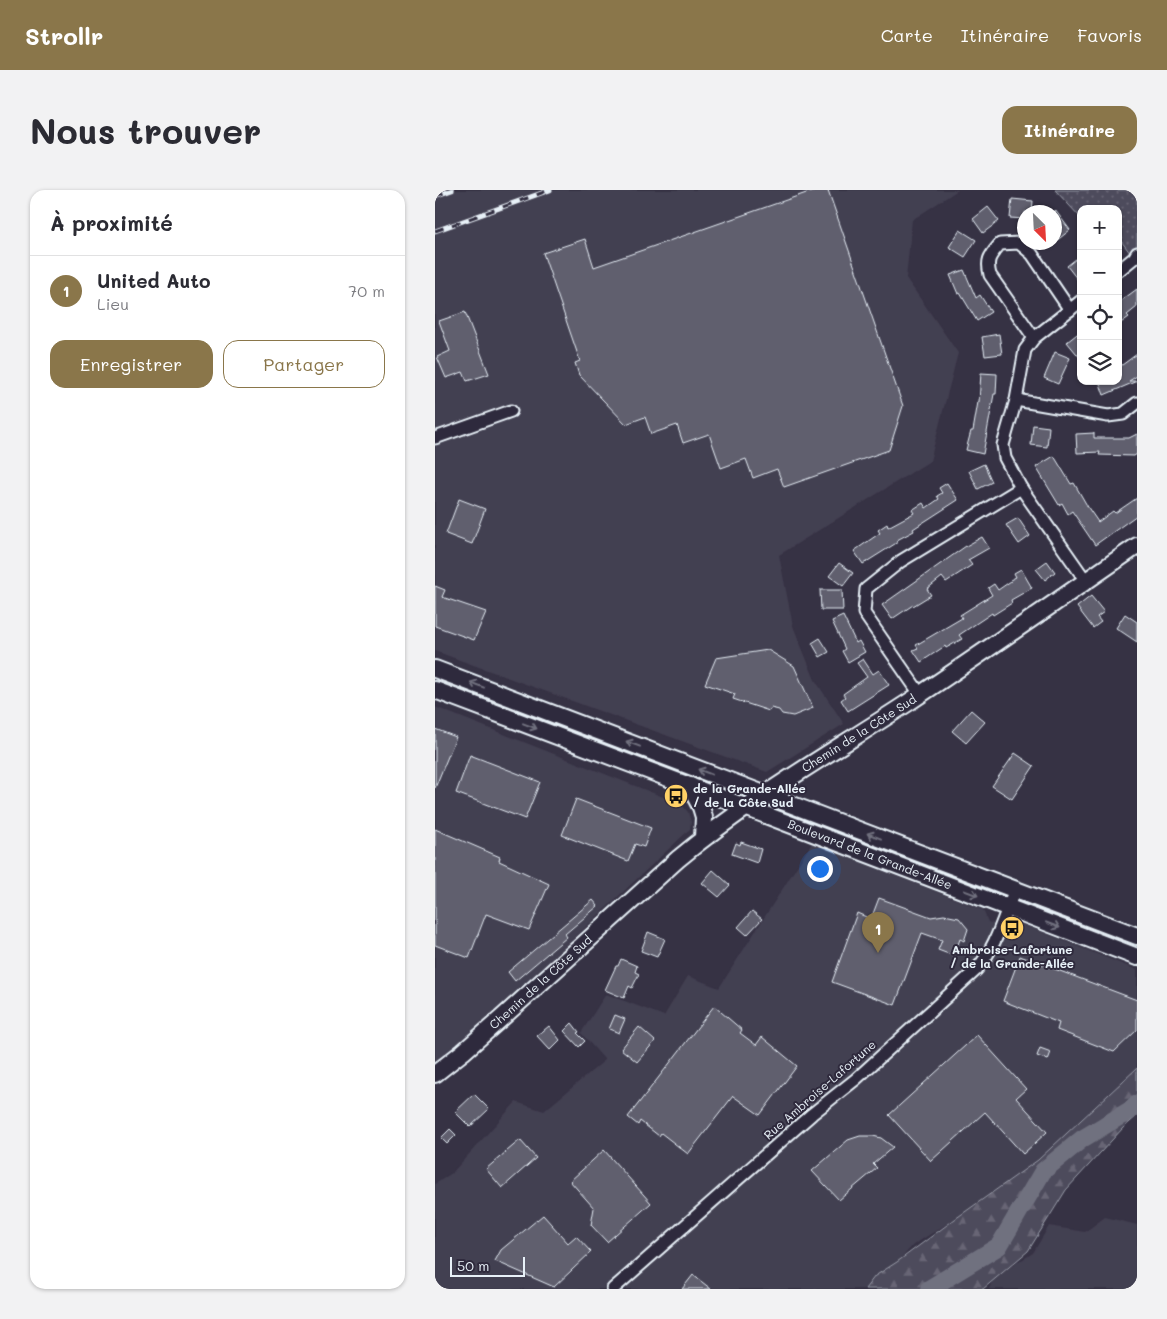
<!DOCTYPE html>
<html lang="fr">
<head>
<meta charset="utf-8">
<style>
  body { margin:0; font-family:Mali,sans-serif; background:#f2f2f3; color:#2b2b33 }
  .controls { position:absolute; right:15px; top:15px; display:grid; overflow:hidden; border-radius:10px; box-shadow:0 1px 4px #0004 }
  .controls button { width:45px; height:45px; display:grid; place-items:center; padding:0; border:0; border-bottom:1px solid #e1e1e2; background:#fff; color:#2b2b33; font:25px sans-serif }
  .compass { position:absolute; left:582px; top:15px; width:45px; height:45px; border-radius:50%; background:#fff; box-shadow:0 1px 4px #0004; rotate:156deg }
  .scale { position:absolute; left:15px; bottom:12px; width:75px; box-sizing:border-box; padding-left:5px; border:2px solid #e8f1f8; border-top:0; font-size:14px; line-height:18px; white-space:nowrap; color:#e8f1f8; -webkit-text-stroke:4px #2f2a3d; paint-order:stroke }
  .you { position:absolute; left:384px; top:678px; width:18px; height:18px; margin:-12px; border:4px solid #fff; border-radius:50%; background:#1a73e8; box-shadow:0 0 0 8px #1a73e833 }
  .badge { display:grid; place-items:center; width:32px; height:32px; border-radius:50%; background:#8a764a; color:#fff; font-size:16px; font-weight:700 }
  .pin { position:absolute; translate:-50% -41px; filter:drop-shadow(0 1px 2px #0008) }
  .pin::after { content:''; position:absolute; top:26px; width:18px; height:15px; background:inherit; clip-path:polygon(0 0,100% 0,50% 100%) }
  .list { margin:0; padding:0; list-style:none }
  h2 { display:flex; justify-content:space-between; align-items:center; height:65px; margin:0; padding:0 20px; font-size:21px }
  h2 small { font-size:16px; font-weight:400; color:#7c7c81 }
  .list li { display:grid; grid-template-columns:32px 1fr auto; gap:15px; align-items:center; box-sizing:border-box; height:70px; padding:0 20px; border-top:1px solid #e1e1e2 }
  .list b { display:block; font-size:19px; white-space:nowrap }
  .list p { margin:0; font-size:16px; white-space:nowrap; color:#7c7c81 }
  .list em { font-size:16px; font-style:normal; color:#7c7c81 }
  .actions { display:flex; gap:10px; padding:15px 20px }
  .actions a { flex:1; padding:11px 0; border:1px solid #8a764a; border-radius:15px; text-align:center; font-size:18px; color:#8a764a }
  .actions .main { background:#8a764a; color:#fff }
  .icon { flex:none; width:28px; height:28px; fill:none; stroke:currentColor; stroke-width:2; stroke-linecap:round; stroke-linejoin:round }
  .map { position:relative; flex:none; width:702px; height:1099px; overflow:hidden; border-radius:15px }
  header { display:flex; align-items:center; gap:30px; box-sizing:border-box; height:70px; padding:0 25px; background:#8a764a; color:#fff }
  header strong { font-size:24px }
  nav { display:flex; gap:28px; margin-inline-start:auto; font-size:18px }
  .intro { display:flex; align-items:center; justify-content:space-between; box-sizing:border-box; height:120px; padding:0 30px }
  h1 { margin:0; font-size:35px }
  .button { padding:12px 22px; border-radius:15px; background:#8a764a; color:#fff; font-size:18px; font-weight:700 }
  main { display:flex; gap:30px; padding:0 30px }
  aside { flex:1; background:#fff; border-radius:15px; box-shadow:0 1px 4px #0004 }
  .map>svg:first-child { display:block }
</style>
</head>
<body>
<header>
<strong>Strollr</strong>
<nav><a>Carte</a><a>Itinéraire</a><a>Favoris</a></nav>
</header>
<div class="intro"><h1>Nous trouver</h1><a class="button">Itinéraire</a></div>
<main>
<aside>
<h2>À proximité<small></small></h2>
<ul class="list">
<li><span class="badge">1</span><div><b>United Auto</b><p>Lieu</p></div><em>70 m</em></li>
</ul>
<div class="actions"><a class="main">Enregistrer</a><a>Partager</a></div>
</aside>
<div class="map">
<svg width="702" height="1099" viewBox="0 0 702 1099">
  <defs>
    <pattern id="forest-firs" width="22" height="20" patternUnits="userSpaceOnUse" patternTransform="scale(1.25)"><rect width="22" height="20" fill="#4d4b5c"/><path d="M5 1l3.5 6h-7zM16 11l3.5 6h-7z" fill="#676574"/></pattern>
    <pattern id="park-dots" width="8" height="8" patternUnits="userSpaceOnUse" patternTransform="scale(1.25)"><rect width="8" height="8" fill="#4d4b5c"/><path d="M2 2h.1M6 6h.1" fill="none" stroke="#676574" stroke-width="1.8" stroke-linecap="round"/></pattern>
  </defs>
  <rect width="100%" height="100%" fill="#363244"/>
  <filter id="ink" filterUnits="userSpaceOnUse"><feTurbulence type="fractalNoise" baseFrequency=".02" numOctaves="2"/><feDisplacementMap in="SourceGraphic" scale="10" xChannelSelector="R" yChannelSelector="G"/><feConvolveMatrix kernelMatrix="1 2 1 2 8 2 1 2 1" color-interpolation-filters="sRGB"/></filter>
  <g filter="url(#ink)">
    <g fill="#433f51">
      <polygon points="0,0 523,0 477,30 471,88 523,163 495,271 344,365 358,436 380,490 409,534 332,582 0,461"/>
      <polygon points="0,517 246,614 253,622 256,632 255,639 70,813 0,872"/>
      <polygon points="377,653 548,720 553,732 578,740 587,734 702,780 702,878 603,970 520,1029 478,1055 439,1099 0,1099 0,994 17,983 81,912 109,921 170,870 146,843 171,804 229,826 253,786 284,798"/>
      <polygon points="670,1027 702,1035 702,1099 554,1099 559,1087 598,1063 614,1036 650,1042"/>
    </g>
    <polygon fill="url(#forest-firs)" stroke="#9a9eaa" points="702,878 702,926 688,938 631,1000 593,1061 548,1099 430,1099 440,1086 462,1072 520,1029 603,970"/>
    <polygon fill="url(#park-dots)" stroke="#9a9eaa" points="620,0 702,0 702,63 699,68 683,47 683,19 646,19 646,28"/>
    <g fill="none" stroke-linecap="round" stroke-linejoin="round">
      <polyline stroke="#70717f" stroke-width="18" points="494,1099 564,1056 608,981 647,949 697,919 702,914"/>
    </g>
    <g fill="#605e6e" stroke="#e8f1f8">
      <polygon points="380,0 393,0 468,216 454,260 349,297 342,279 318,288 311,269 286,278 274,244 248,253 242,235 216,244 210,227 191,234 144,185 140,173 145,171 108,63 150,49 159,77"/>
      <polygon points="577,9 598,11 597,22 590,22 590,29 575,28"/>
      <polygon points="553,17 564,31 548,43 538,29"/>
      <polygon points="620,20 635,40 620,52"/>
      <polygon points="525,40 541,50 530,67 514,57"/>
      <polygon points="646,65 646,94 632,76"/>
      <polygon points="529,80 541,108 545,105 556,122 542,131 525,103 523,104 515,85"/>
      <polygon points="702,99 702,117 692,125 694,127 683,135 683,113"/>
      <polygon points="30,122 54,184 32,191 28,182 11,188 2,167 15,161 4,131"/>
      <polygon points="646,141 646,169 632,152"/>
      <polygon points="564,144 567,164 550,166 547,147"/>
      <polygon points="620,162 635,168 623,194 609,188"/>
      <polygon points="702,164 702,186 694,191 702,191 669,205 664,191 683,191 683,178"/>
      <polygon points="546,183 562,184 561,204 559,204 548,264 531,260 536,241 538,241 543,212 544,212"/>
      <polygon points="598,235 614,237 612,257 596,255"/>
      <polygon points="659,243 659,248 694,248 702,244 702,264 699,266 664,265 665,262 642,263 641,244"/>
      <polygon points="619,266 636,294 639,293 654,319 663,332 678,321 680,323 702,308 702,325 660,355 637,321 633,324 627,313 624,315 601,277"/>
      <polygon points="549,274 557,292 543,299 534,281"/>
      <polygon points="512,293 523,310 478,339 479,341 462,350 463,352 428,374 419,361 445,343 443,340 452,334 453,337 479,323 477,320 488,313 491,318 504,309 502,306 507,303 504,298"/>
      <polygon points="24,309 50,319 37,354 11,344"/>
      <polygon points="583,328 595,346 584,354 571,335"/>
      <polygon points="547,347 554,358 533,370 537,375 511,392 507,387 492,399 496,405 478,416 478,415 457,429 447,415 531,356"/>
      <polygon points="612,371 620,382 610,390 601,379"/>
      <polygon points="404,373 418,383 408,396 394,386"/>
      <polygon points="586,379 597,398 576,410 577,413 558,425 557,423 524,445 527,449 511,458 510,456 486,472 478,460 483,458 481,455 527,428 525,425 557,405 553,398 559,394 563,400 576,391 575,390 581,387 579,383"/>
      <polygon points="0,396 10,400 7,407 51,422 39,450 0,436"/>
      <polygon points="385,400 407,400 408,420 386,420"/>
      <polygon points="656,406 669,422 662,427 666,432 658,438 642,417"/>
      <polygon points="690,424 702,432 702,452 681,438"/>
      <polygon points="408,426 421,453 424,451 430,462 413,472 407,461 410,459 397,431"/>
      <polygon points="385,448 394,462 385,467 377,453"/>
      <polygon points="333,460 359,476 378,518 358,526 347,524 344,520 336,518 334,521 298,509 300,504 270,494 281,468"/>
      <polygon points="428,469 438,484 444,480 454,495 413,521 406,510 410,507 408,504 432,487 422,473"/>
      <polygon points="536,520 550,532 531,553 517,541"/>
      <polygon points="0,539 21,547 0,598"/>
      <polygon points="580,563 599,576 577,609 557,596"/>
      <polygon points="35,565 105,592 90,629 21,603"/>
      <polygon points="141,609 216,638 209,657 200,654 193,671 127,645"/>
      <polygon points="0,639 65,667 64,671 114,694 94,740 51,724 34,768 0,755"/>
      <polygon points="306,652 326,659 322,673 297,664 301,653 305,655"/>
      <polygon points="278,680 295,695 284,707 267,693"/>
      <polygon points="444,708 496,727 509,725 524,728 533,739 529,751 525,749 519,766 503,760 507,750 487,743 460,815 397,792 422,723 436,729"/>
      <polygon points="158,710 163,716 130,744 132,747 80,791 73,782"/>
      <polygon points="317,721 327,729 312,745 303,737"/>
      <polygon points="213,742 230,749 222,767 206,761"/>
      <polygon points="585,766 702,810 702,840 679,862 622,840 624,833 568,811"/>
      <polygon points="186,769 202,776 200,782 204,784 197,798 194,796 189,808 170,800 181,776 183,776"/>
      <polygon points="279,816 307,840 305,843 321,855 327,847 362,876 325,925 298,906 253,964 226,943 224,946 205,931 203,935 193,927"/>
      <polygon points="180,825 190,829 184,843 174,839"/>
      <polygon points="137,833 144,842 142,843 150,851 144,857 129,841"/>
      <polygon points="114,836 125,850 115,860 102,846"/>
      <polygon points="204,837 220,851 202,872 186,859"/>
      <polygon points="542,845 591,899 581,908 612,942 588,964 550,922 496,971 454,925"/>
      <polygon points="605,858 616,862 613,870 602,866"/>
      <polygon points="39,904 54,919 35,937 20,922"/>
      <polygon points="15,939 21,945 12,954 6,948"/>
      <polygon points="425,946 438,946 446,948 458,957 438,974 442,978 404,1010 377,981 413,950"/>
      <polygon points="85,950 101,968 67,998 51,979"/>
      <polygon points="169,960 216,1013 172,1052 156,1035 159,1018 135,991"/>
      <polygon points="108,1025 133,1053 141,1046 156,1062 119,1097 60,1071 66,1060"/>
      <polygon points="258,1085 276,1099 247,1099"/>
    </g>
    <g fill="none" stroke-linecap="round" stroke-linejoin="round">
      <g stroke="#e8f1f8" stroke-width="15">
        <g id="street">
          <polyline points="683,81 699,68 702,63"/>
          <polyline points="646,111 599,148 590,160 581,210 568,255 570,268 586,298 651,391"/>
          <path d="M599,148l-44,-63c-4,-16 0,-19 10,-31l19,-1 13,11 38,56"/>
          <polyline points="581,210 673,226 688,224 702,213"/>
          <polyline points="0,248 76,221"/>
          <polyline points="485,504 429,423 431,399 466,371 586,298"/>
          <path d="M178,1099l199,-175 44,-35 120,-109c20,-22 28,-54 39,-81"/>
        </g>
      </g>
      <g stroke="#e8f1f8" stroke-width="20">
        <g id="secondary">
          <polyline points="0,479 702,746"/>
          <path id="s1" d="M0,500l310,117 392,150"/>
          <polyline points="255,596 266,617 269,627 268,648"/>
          <path id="s2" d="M0,884l28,-22 42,-37 173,-156c72,-60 153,-106 231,-157 77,-51 152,-104 228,-156"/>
        </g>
      </g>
      <use href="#street" stroke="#2f2a3d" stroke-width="11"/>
      <use href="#secondary" stroke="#2f2a3d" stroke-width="16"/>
      <g stroke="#e8f1f8" stroke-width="5">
        <g id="rail">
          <polyline points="0,6 17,0"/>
          <polyline points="0,41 115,0"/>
        </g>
      </g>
      <use href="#rail" stroke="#2f2a3d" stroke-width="3" stroke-dasharray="9" stroke-linecap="butt"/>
    </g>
    <defs><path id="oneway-shaft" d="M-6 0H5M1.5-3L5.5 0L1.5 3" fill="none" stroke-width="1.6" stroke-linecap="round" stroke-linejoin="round" transform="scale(1.25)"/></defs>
    <g stroke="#70707e">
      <use href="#oneway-shaft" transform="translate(42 495) rotate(-159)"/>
      <use href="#oneway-shaft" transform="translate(95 536) rotate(21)"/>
      <use href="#oneway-shaft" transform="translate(198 554) rotate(-159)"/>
      <use href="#oneway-shaft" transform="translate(270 582) rotate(-159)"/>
      <use href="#oneway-shaft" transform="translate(439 646) rotate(-159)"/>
      <use href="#oneway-shaft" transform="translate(536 703) rotate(21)"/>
      <use href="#oneway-shaft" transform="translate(618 735) rotate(21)"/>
    </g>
  </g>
  <defs>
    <g id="bus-disc" transform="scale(1.25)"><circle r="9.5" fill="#ffd166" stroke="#2f2a3d"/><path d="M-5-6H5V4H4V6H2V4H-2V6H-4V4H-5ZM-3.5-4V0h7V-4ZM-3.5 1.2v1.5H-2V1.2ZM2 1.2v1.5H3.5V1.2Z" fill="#111"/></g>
  </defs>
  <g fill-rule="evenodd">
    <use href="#bus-disc" x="241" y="606"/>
    <use href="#bus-disc" x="577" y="738"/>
  </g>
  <g text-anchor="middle" stroke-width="4" stroke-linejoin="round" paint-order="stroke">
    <g font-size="12" fill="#e8f1f8" stroke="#2f2a3d">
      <text dy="4" stroke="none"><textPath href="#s2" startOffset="545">Chemin de la Côte Sud</textPath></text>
      <text dy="4" stroke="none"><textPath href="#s1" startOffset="465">Boulevard de la Grande-Allée</textPath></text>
      <text dy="4" stroke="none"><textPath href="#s2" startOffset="140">Chemin de la Côte Sud</textPath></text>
      <text transform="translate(385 900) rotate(-41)" y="4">Rue Ambroise-Lafortune</text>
    </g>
    <g font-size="12" font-weight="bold" fill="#e8f1f8" stroke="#2f2a3d" text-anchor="start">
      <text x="258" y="603">de la Grande-Allée<tspan x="258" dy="14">/ de la Côte Sud</tspan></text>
      <text x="577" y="764" text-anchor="middle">Ambroise-Lafortune<tspan x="577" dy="14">/ de la Grande-Allée</tspan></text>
    </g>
  </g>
</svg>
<div class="controls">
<button>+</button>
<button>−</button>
<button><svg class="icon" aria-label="locate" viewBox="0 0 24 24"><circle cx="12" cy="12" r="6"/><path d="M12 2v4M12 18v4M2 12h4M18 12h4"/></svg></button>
<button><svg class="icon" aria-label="layers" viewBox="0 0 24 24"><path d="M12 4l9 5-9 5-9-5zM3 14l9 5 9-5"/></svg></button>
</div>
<svg class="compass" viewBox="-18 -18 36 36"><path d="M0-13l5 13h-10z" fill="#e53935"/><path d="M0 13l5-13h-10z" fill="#7c7c81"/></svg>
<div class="scale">50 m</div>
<div class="you"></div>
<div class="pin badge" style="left:443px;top:763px">1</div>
</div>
</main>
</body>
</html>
